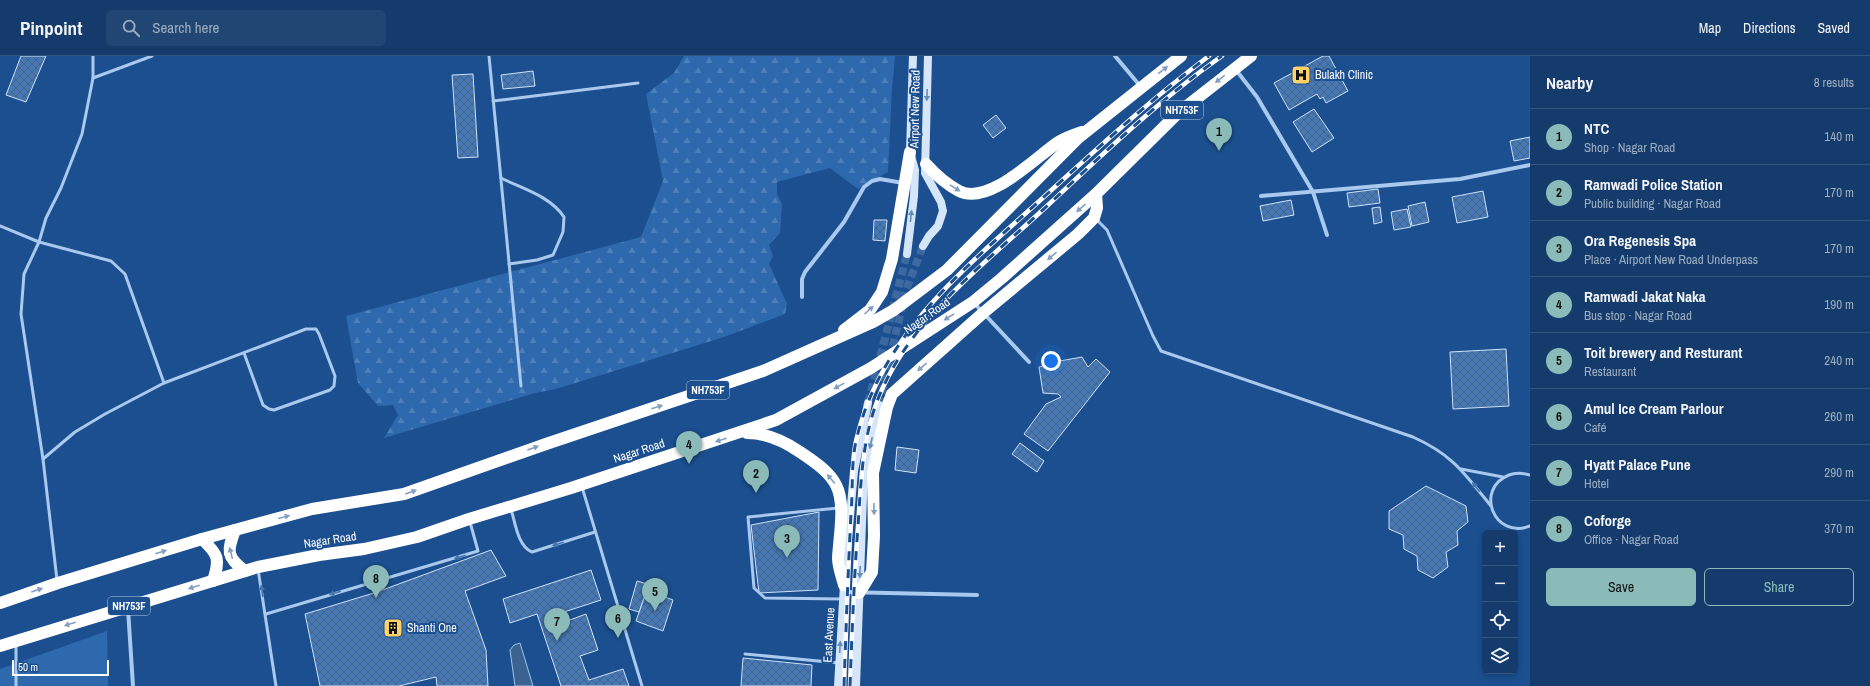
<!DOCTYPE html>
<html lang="en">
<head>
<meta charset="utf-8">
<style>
  body { margin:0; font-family:"Archivo Narrow",sans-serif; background:#214673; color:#f1f3f6 }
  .controls { position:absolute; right:12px; bottom:12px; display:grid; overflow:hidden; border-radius:6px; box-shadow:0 2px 6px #0003 }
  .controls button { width:36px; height:36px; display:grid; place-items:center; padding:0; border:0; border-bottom:1px solid #33557e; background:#143b6b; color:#f1f3f6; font:20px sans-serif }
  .scale { position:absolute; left:12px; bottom:10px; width:97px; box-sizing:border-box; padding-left:4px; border:2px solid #fff; border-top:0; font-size:11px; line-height:14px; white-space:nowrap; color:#fff; -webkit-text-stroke:3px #1b4f8f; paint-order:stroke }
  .you { position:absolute; left:1051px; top:305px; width:14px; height:14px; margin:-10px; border:3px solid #fff; border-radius:50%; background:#1a73e8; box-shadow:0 0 0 6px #1a73e833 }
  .badge { display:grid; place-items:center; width:26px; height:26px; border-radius:50%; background:#8bbbb9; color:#111; font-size:13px; font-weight:700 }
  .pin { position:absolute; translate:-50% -33px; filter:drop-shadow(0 1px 2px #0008) }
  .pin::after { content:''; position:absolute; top:21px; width:14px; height:12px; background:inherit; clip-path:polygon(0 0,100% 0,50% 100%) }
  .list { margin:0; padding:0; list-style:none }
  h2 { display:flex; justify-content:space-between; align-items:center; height:52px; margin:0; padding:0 16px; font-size:17px }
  h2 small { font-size:13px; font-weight:400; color:#9dadc1 }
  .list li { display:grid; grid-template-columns:26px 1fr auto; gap:12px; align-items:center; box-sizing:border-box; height:56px; padding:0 16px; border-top:1px solid #33557e }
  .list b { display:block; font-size:15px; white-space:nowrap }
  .list p { margin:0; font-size:13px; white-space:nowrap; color:#9dadc1 }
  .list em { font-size:13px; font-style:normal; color:#9dadc1 }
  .actions { display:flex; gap:8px; padding:12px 16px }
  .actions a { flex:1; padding:9px 0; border:1px solid #8bbbb9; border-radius:6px; text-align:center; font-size:14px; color:#8bbbb9 }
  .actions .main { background:#8bbbb9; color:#111 }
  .icon { flex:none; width:22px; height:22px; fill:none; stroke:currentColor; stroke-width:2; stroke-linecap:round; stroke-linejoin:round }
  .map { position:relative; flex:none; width:1530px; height:630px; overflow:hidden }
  header { display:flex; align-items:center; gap:24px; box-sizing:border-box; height:56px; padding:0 20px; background:#143b6b; border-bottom:1px solid #33557e }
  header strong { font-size:19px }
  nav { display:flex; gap:22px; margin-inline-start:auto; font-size:14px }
  .search { width:280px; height:36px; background:#214673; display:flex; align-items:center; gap:10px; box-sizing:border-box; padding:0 14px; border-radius:6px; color:#9dadc1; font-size:15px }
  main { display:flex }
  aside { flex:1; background:#143b6b }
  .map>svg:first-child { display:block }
</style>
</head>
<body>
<header>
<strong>Pinpoint</strong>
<div class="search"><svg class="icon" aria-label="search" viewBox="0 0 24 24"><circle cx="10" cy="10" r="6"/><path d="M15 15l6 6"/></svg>Search here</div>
<nav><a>Map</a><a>Directions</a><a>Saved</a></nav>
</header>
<main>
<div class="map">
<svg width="1530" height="630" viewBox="0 0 1530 630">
  <defs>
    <pattern id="forest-firs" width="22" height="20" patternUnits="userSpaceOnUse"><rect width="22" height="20" fill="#2e69ad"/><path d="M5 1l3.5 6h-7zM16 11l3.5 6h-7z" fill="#4d80b9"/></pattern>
    <pattern id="building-cross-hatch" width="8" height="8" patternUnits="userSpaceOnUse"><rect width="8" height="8" fill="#4478b7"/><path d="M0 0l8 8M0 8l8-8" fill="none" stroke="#486282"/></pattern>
  </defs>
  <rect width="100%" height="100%" fill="#1b4f8f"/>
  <polygon fill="url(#forest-firs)" points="684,0 895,0 892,32 888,116 858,133 830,112 777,126 777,138 782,148 780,177 769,189 773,200 769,208 787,248 785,258 724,281 556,333 535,337 384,382 398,359 393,349 378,350 358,327 346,260 641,181 663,125 646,38 674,17"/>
  <polygon fill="#2e69ad" points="107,575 108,630 0,630 0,613"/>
  <polygon fill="#3c6290" stroke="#9cc4f0" points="520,587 533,630 515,630 510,594 514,589"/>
  <g fill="url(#building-cross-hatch)" stroke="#cfe3fa">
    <polygon points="21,0 46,0 26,46 6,39"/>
    <polygon points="1323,0 1329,0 1348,35 1326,47 1323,41 1320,43 1317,38 1289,54 1274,27"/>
    <polygon points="533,15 535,30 503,33 501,19"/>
    <polygon points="473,18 478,101 458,102 452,19"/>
    <polygon points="1314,53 1334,82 1312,96 1293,66"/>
    <polygon points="996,59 1006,72 993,82 983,69"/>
    <polygon points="1530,81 1530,102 1514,105 1510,85"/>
    <polygon points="1378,133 1380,147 1349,151 1347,137"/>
    <polygon points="1483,135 1488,161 1457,167 1452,141"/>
    <polygon points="1291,144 1294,159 1263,165 1260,150"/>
    <polygon points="1425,146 1429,166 1412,170 1408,150"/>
    <polygon points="1380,151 1382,166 1374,168 1372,152"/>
    <polygon points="1407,153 1411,171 1394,174 1391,156"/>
    <polygon points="874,164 887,164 885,185 873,184"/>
    <polygon points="1506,293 1509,350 1453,353 1450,296"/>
    <polygon points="1082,301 1088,311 1096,303 1110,316 1048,395 1024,378 1046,348 1061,341 1058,338 1043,337 1039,311 1043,310 1043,308"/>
    <polygon points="1020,387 1044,405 1037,416 1012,398"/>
    <polygon points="897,391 919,394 916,417 895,414"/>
    <polygon points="1426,430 1466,450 1468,466 1457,475 1458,489 1446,496 1448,511 1433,522 1418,514 1417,500 1404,493 1403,479 1389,473 1389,455"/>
    <polygon points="819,456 818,534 759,537 751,469"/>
    <polygon points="491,494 506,520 465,535 486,594 488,630 437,630 436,621 399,630 320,630 305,558 377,536"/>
    <polygon points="591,514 601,544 564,556 567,565 586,558 598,594 580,600 589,624 623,613 629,630 561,630 537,558 510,567 503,543"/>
    <polygon points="637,525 654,530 652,536 647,534 639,556 629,553"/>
    <polygon points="647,534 673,544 663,575 636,565"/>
    <polygon points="743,602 812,609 811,630 741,630"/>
  </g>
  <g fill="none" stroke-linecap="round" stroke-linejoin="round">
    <g stroke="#3d69a0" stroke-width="8" stroke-dasharray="8 4" stroke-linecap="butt">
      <polyline points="868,347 907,198"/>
      <polyline points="879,349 906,234 923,190"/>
    </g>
    <g stroke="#a9c9ee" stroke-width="3">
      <polyline points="489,0 521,330"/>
      <polyline points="93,22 152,0"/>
      <polyline points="493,45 638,27"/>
      <path d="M501,122c22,11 49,18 63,39l-1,15 -10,23 -16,5 -28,4"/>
      <path d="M1097,164l10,10 46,106 8,15 252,86c40,18 51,36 78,69"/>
      <polyline points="0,170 39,186 111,205 125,218 164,327 306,273 316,273 319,278 335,320 334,330 330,334 274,354 269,353 263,349 244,297"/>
      <polyline points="43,403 75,376 105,358 164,327"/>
      <polyline points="1461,413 1503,421"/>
      <path d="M1530,419c-7,-2 -14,-3 -21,0 -35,14 -15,65 21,51"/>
      <polyline points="582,431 642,630"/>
      <polyline points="838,452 748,461 754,532 765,542 843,543"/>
      <path d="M511,453c4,13 7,38 21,43l63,-20"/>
      <polyline points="258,513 276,630"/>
      <polyline points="57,524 43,403 21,258 24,218 39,186 46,162 61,132 82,78 93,22 93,0"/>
      <polyline points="266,558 478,495 470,466"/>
      <polyline points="16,588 16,630"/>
      <polyline points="745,598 839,607"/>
    </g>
    <g stroke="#a9c9ee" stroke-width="4">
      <polyline points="1115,0 1141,31"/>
      <polyline points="1236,14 1257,41 1313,136 1327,179"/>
      <polyline points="1261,140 1460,123 1530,109"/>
      <polyline points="802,241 802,223 805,216 844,166 864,131 872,125 880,123 903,127"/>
      <polyline points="975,248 1029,306"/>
      <polyline points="843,536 977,539"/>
      <polyline points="128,553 133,630"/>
    </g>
    <g stroke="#d6e6fa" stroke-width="8">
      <polyline points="923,190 929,180 938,170 943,155 941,146 925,117 928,0"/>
      <polyline points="907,198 914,140 915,114 910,96 913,0"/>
      <polyline points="838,630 844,529 854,415 868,347"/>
      <polyline points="856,630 864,413 879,349"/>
    </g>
    <g stroke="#fff" stroke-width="12">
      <path d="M926,108c9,10 20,20 33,27 29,15 75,-32 98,-48 7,-5 16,-8 25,-11"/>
      <polyline points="844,274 870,254 882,236 892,203 910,96"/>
      <path d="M747,377c20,0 37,8 53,19 13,9 29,19 36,33 10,19 3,52 2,73 0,9 4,19 6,27"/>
      <path d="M235,474c-8,21 -9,27 10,41"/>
      <path d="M202,483c17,16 18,20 11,42"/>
      <polyline points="859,537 872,516 874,480 873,417 887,351 892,338 983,257 1078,178 1094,162 1097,152 1096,138"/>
      <polyline points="0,547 58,527 202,483 312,453 404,438 546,388 763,315 873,266 894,254 947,214 1078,82 1181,0"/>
      <polyline points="0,590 258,511 319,499 364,493 417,481 469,463 571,432 776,364 871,312 973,246 1002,222 1096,138 1178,57 1251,0"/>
    </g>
    <g stroke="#fff" stroke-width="4.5">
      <g id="rail">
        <path d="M844,630c2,-57 4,-114 7,-172 2,-23 0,-50 5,-73 25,-109 112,-175 190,-246 53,-48 105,-96 163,-139"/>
        <path d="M850,630c2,-53 4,-107 8,-160 3,-43 4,-87 20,-127 32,-81 108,-136 169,-193 56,-52 112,-106 175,-150"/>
      </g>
    </g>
    <use href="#rail" stroke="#1b4f8f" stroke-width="3" stroke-dasharray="9" stroke-linecap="butt"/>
  </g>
  <defs><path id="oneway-solid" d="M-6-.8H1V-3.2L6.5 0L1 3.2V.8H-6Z"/></defs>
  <g fill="#829ec1">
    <use href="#oneway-solid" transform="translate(1163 14) rotate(-38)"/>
    <use href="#oneway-solid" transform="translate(1220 23) rotate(142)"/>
    <use href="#oneway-solid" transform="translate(955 132) rotate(32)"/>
    <use href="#oneway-solid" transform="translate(1081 152) rotate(139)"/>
    <use href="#oneway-solid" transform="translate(1052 200) rotate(140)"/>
    <use href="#oneway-solid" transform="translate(869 254) rotate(-42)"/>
    <use href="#oneway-solid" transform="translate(949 261) rotate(148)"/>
    <use href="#oneway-solid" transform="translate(922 311) rotate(139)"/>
    <use href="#oneway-solid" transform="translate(839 330) rotate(151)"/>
    <use href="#oneway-solid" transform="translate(657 351) rotate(-18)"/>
    <use href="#oneway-solid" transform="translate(721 384) rotate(162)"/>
    <use href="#oneway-solid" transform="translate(533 392) rotate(-20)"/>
    <use href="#oneway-solid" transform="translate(831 423) rotate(-130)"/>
    <use href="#oneway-solid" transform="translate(411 436) rotate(-20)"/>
    <use href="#oneway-solid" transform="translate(874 453) rotate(89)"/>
    <use href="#oneway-solid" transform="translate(284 461) rotate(-15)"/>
    <use href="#oneway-solid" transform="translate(161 496) rotate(-17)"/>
    <use href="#oneway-solid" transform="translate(231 497) rotate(-104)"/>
    <use href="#oneway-solid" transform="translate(194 531) rotate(163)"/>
    <use href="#oneway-solid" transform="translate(37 534) rotate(-19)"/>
    <use href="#oneway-solid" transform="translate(70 568) rotate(163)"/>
  </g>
  <g fill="#668bba">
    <use href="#oneway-solid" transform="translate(927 39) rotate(92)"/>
    <use href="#oneway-solid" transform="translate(911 160) rotate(-84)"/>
    <use href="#oneway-solid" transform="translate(871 387) rotate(102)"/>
    <use href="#oneway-solid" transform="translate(860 516) rotate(92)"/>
    <use href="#oneway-solid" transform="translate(840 591) rotate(-87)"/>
  </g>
  <g fill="#4674ac">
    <use href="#oneway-solid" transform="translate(1476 431) rotate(-129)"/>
    <use href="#oneway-solid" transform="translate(558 488) rotate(163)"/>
    <use href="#oneway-solid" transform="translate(460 501) rotate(164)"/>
    <use href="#oneway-solid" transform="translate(262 535) rotate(-98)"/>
    <use href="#oneway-solid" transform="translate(335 537) rotate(164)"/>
  </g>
  <defs>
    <g id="hospital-square" transform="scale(1)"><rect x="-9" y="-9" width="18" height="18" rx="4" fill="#ffd166" stroke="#1b4f8f"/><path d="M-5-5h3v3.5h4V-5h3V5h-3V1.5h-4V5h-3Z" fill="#111"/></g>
    <g id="building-square" transform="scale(1)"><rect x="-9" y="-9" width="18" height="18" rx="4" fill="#ffd166" stroke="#1b4f8f"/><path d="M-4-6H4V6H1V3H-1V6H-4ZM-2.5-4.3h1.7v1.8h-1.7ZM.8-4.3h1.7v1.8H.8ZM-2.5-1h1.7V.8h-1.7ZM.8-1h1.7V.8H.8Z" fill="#111"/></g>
  </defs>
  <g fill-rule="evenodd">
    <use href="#hospital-square" x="1301" y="19"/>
    <use href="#building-square" x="393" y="572"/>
  </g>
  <g text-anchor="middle" stroke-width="4" stroke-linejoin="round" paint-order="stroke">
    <g fill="#1b4f8f" stroke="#bbcadd" stroke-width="1">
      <rect x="1161" y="45" width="42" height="18" rx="3"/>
      <rect x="687" y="325" width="42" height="18" rx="3"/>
      <rect x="108" y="541" width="42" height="18" rx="3"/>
    </g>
    <g font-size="11" font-weight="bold" fill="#fff">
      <text x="1182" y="58">NH753F</text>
      <text x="708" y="338">NH753F</text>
      <text x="129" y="554">NH753F</text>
    </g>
    <g font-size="12" fill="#fff" stroke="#1b4f8f" text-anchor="start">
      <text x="1315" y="23">Bulakh Clinic</text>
      <text x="407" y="576">Shanti One</text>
    </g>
    <g font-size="12" fill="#fff" stroke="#1b4f8f">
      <text transform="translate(915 53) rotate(-89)" y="4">Airport New Road</text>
      <text transform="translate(927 260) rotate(-35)" y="4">Nagar Road</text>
      <text transform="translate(639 395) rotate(-18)" y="4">Nagar Road</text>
      <text transform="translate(330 484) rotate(-9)" y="4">Nagar Road</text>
      <text transform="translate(829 579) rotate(-87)" y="4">East Avenue</text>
    </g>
  </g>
</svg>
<div class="controls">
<button>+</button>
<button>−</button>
<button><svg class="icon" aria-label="locate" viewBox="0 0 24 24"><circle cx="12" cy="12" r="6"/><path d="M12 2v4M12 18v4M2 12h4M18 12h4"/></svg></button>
<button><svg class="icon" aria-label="layers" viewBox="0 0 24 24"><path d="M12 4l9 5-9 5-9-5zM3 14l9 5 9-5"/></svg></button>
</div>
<div class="scale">50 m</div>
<div class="you"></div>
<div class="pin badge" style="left:1219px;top:95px">1</div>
<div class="pin badge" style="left:756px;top:437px">2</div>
<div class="pin badge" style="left:787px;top:502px">3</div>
<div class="pin badge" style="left:689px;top:408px">4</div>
<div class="pin badge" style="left:655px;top:555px">5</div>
<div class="pin badge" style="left:618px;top:582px">6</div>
<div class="pin badge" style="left:557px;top:585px">7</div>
<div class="pin badge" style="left:376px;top:542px">8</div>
</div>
<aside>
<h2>Nearby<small>8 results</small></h2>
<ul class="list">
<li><span class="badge">1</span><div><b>NTC</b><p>Shop · Nagar Road</p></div><em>140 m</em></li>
<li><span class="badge">2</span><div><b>Ramwadi Police Station</b><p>Public building · Nagar Road</p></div><em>170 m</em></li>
<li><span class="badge">3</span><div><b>Ora Regenesis Spa</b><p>Place · Airport New Road Underpass</p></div><em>170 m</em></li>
<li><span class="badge">4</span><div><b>Ramwadi Jakat Naka</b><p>Bus stop · Nagar Road</p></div><em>190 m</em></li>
<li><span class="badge">5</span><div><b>Toit brewery and Resturant</b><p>Restaurant</p></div><em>240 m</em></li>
<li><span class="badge">6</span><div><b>Amul Ice Cream Parlour</b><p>Café</p></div><em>260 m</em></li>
<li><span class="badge">7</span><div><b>Hyatt Palace Pune</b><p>Hotel</p></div><em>290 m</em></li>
<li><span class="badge">8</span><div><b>Coforge</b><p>Office · Nagar Road</p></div><em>370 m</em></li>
</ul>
<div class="actions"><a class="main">Save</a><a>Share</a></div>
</aside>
</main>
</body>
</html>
